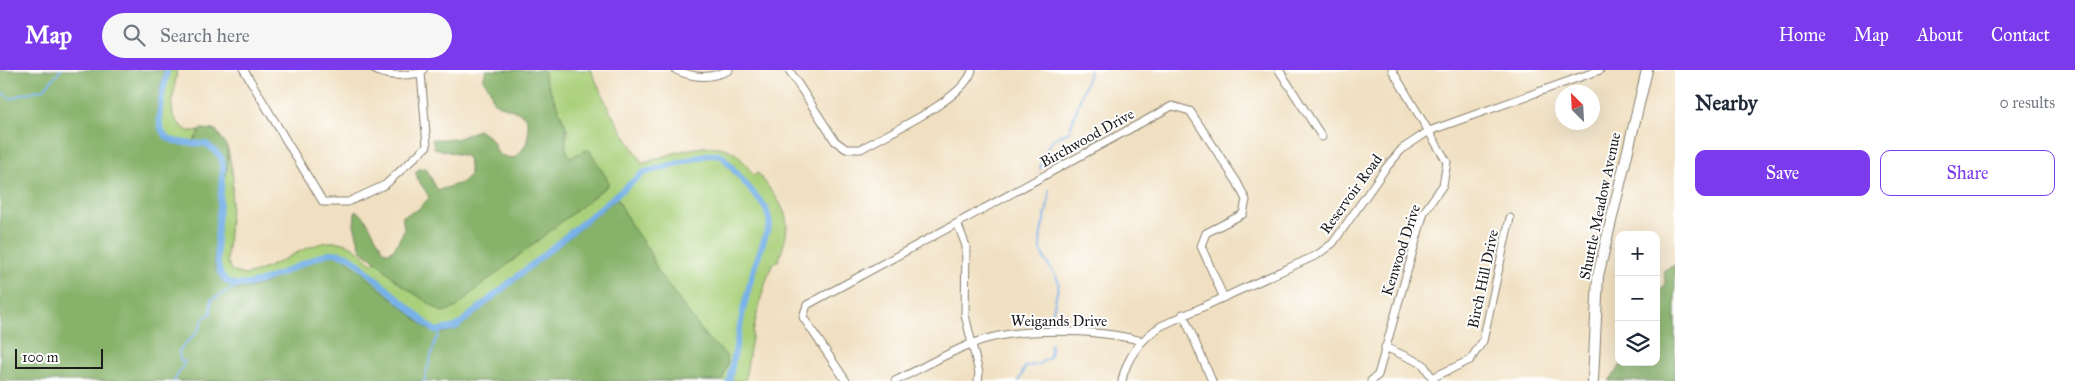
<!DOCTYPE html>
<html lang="en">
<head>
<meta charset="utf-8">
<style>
  body { margin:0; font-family:"IM FELL Great Primer",serif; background:#f6f6f7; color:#1f2937 }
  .controls { position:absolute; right:15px; bottom:15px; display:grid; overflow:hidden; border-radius:10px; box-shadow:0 5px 20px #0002 }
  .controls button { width:45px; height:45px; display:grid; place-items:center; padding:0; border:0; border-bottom:1px solid #e0e1e3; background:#fff; color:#1f2937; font:25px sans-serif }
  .compass { position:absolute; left:1555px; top:15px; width:45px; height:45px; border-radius:50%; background:#fff; box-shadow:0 5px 20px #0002; rotate:336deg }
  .scale { position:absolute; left:15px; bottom:12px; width:88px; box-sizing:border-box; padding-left:5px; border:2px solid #1c1c1c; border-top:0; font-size:14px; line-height:18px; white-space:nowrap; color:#1c1c1c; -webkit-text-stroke:4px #fff; paint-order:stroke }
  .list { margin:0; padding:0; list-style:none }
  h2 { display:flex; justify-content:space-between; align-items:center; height:65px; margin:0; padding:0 20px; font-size:21px }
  h2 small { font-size:16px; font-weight:400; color:#747a83 }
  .actions { display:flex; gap:10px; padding:15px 20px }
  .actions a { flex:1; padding:11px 0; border:1px solid #7c3aed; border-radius:10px; text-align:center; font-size:18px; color:#7c3aed }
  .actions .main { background:#7c3aed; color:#fff }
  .icon { flex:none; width:28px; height:28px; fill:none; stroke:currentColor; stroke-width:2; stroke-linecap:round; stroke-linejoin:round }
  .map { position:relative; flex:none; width:1675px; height:311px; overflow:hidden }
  header { display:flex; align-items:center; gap:30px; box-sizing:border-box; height:70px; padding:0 25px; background:#7c3aed; color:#fff }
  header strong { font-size:24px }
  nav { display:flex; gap:28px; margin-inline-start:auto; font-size:18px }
  .search { width:350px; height:45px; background:#f6f6f7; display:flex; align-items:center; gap:12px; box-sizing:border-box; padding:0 18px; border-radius:28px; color:#747a83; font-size:19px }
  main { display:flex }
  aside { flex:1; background:#fff }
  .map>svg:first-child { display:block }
</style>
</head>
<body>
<header>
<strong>Map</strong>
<div class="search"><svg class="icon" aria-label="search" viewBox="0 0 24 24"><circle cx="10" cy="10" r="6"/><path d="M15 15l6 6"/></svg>Search here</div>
<nav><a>Home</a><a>Map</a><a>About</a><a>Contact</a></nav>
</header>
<main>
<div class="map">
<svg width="1675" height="311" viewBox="0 0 1675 311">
  <rect width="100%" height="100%" fill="#fff"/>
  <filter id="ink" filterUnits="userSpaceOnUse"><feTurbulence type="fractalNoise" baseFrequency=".02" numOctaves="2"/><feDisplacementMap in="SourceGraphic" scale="10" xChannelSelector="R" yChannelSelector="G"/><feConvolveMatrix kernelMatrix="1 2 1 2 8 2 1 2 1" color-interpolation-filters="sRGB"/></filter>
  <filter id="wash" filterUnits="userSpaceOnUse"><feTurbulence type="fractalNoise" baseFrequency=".0096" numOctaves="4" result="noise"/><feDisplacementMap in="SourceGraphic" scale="20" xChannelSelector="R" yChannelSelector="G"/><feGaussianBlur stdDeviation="1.12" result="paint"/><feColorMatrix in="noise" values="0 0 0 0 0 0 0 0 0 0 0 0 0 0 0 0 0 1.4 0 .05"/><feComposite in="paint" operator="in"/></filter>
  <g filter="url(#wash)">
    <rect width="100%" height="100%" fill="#f0e0c1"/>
    <path fill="#aad07b" stroke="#63764c" d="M160,0h17l-5,34 1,11 7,10 8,6h16l24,18 5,28 -6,84 5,10 11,4c32,-3 71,-43 104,-31 10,4 17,12 25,19l197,-129 -30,-64h52l18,40 34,54c23,-9 68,-26 90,-12 9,6 15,16 21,24l4,-3c27,37 38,43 20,88l-6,4c-15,38 -21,76 -27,116h-567l77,-91 -19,2 -20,-14 -34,-129 -28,-21z"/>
    <g fill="#87b26b" stroke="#526744">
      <path d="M0,0h164c-4,26 -20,67 18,75l12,-5 7,-11 15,1 11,17 1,10 -1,14 -7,16 -6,68 1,14 16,19c28,8 77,-34 109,-34l89,76c12,6 21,2 32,-4l156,-128 14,27 18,26 10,22 48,65 18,16 3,8 -6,19h-722z"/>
      <path d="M486,0h58v6l21,48c4,13 -4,22 6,33l15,-7 4,1 19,31 -2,4 -133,105 -18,17 -14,4 -42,-28 -23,-22 -16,-12 -7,-25 1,-12 2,-2 8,7 19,33 6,2c3,-2 14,-21 14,-24 0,-6 -2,-7 -1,-13l14,-6 12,-12c-3,-10 -13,-16 -13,-26l3,-3 7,-1 9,18 4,4 22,-7 9,-8 -2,-18 -34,-9 -2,-9h24l22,-9c4,3 8,4 11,7 12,12 0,18 24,21 15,-9 18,-24 13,-40 -10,-10 -24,-9 -33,-17l-3,-12 -7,-9z"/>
      <polygon points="1675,195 1675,311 1609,311 1623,292 1656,292 1656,229 1665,213 1664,200"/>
    </g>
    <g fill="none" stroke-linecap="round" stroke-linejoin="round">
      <g stroke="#77b1e8" stroke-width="2">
        <polyline points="0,21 11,29 22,24 44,19 61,0"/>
        <path d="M1040,99c2,-11 7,-25 17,-32 4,-3 8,-3 12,-5l21,-62"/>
        <path d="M1049,120c2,20 -12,39 -8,59 2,13 14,22 18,34l-9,41"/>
        <polyline points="174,311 185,292 180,290 179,280 199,260 203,249 211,243 211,230 233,218 244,215"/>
        <polyline points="424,311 435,272 441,261"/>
        <polyline points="1019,311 1025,297 1039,294 1050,287 1051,274"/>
      </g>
      <path stroke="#77b1e8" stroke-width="6" d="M167,0c-2,21 -22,67 12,72 9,2 19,1 28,2l14,13 2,9c-1,24 -10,82 -4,103 12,42 87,-13 112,-16 8,0 15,2 22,6l82,72 21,-4 187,-154 64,-18h11l5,2 43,51 4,15 -16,45 -10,38 -15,75"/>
    </g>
  </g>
  <g filter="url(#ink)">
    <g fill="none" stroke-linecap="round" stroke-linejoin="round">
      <g stroke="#867e6e" stroke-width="9">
        <g id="street">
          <polyline points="244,0 323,132 348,132 385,115 427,76 421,3 423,0"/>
          <path d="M375,0c15,8 29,5 46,3"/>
          <path d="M676,0c17,8 35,9 53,0"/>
          <path d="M789,0l46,71 11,8h15c27,-16 104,-50 111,-79"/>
          <polyline points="1279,0 1322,67"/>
          <polyline points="958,155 966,176 965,245 979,303 978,311"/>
          <polyline points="1183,244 1212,311"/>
          <polyline points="1385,277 1423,294 1434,311"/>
          <polyline points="1434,307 1470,290 1483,271 1510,148"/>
          <polyline points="846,311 803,247 807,235 1172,36 1190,41 1237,112 1246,130 1243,144 1206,163 1201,176 1223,226"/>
          <path d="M895,311c25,-12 50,-27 76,-37 43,-18 127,-15 171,-3"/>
          <path d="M1122,311c4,-23 20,-43 39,-55l156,-71 16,-12 52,-74 17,-20 27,-18 171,-61"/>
          <polyline points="1371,311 1378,305 1424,142 1443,115 1447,92 1392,0"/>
        </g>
      </g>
      <g stroke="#867e6e" stroke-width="12">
        <polyline id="secondary" points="1593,311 1598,206 1647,0"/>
      </g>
      <use href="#street" stroke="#fff" stroke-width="7"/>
      <use href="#secondary" stroke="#fff" stroke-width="10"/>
    </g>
  </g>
  <g text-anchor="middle" stroke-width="4" stroke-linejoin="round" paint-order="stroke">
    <g font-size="15" fill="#1c1c1c" stroke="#fff">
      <text transform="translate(1087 68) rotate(-29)" y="5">Birchwood Drive</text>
      <text transform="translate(1351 124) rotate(-54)" y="5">Reservoir Road</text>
      <text transform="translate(1600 136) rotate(-78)" y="5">Shuttle Meadow Avenue</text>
      <text transform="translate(1401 180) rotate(-72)" y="5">Kenwood Drive</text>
      <text transform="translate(1483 209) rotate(-78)" y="5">Birch Hill Drive</text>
      <text x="1059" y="256">Weigands Drive</text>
    </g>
  </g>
</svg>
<div class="controls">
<button>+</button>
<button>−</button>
<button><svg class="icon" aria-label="layers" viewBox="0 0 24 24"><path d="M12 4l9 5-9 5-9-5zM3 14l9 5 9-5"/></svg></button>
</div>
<svg class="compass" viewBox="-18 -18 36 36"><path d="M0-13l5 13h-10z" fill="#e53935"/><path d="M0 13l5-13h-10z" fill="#747a83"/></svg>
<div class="scale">100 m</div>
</div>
<aside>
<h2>Nearby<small>0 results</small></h2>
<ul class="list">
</ul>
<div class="actions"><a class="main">Save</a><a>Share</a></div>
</aside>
</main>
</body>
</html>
